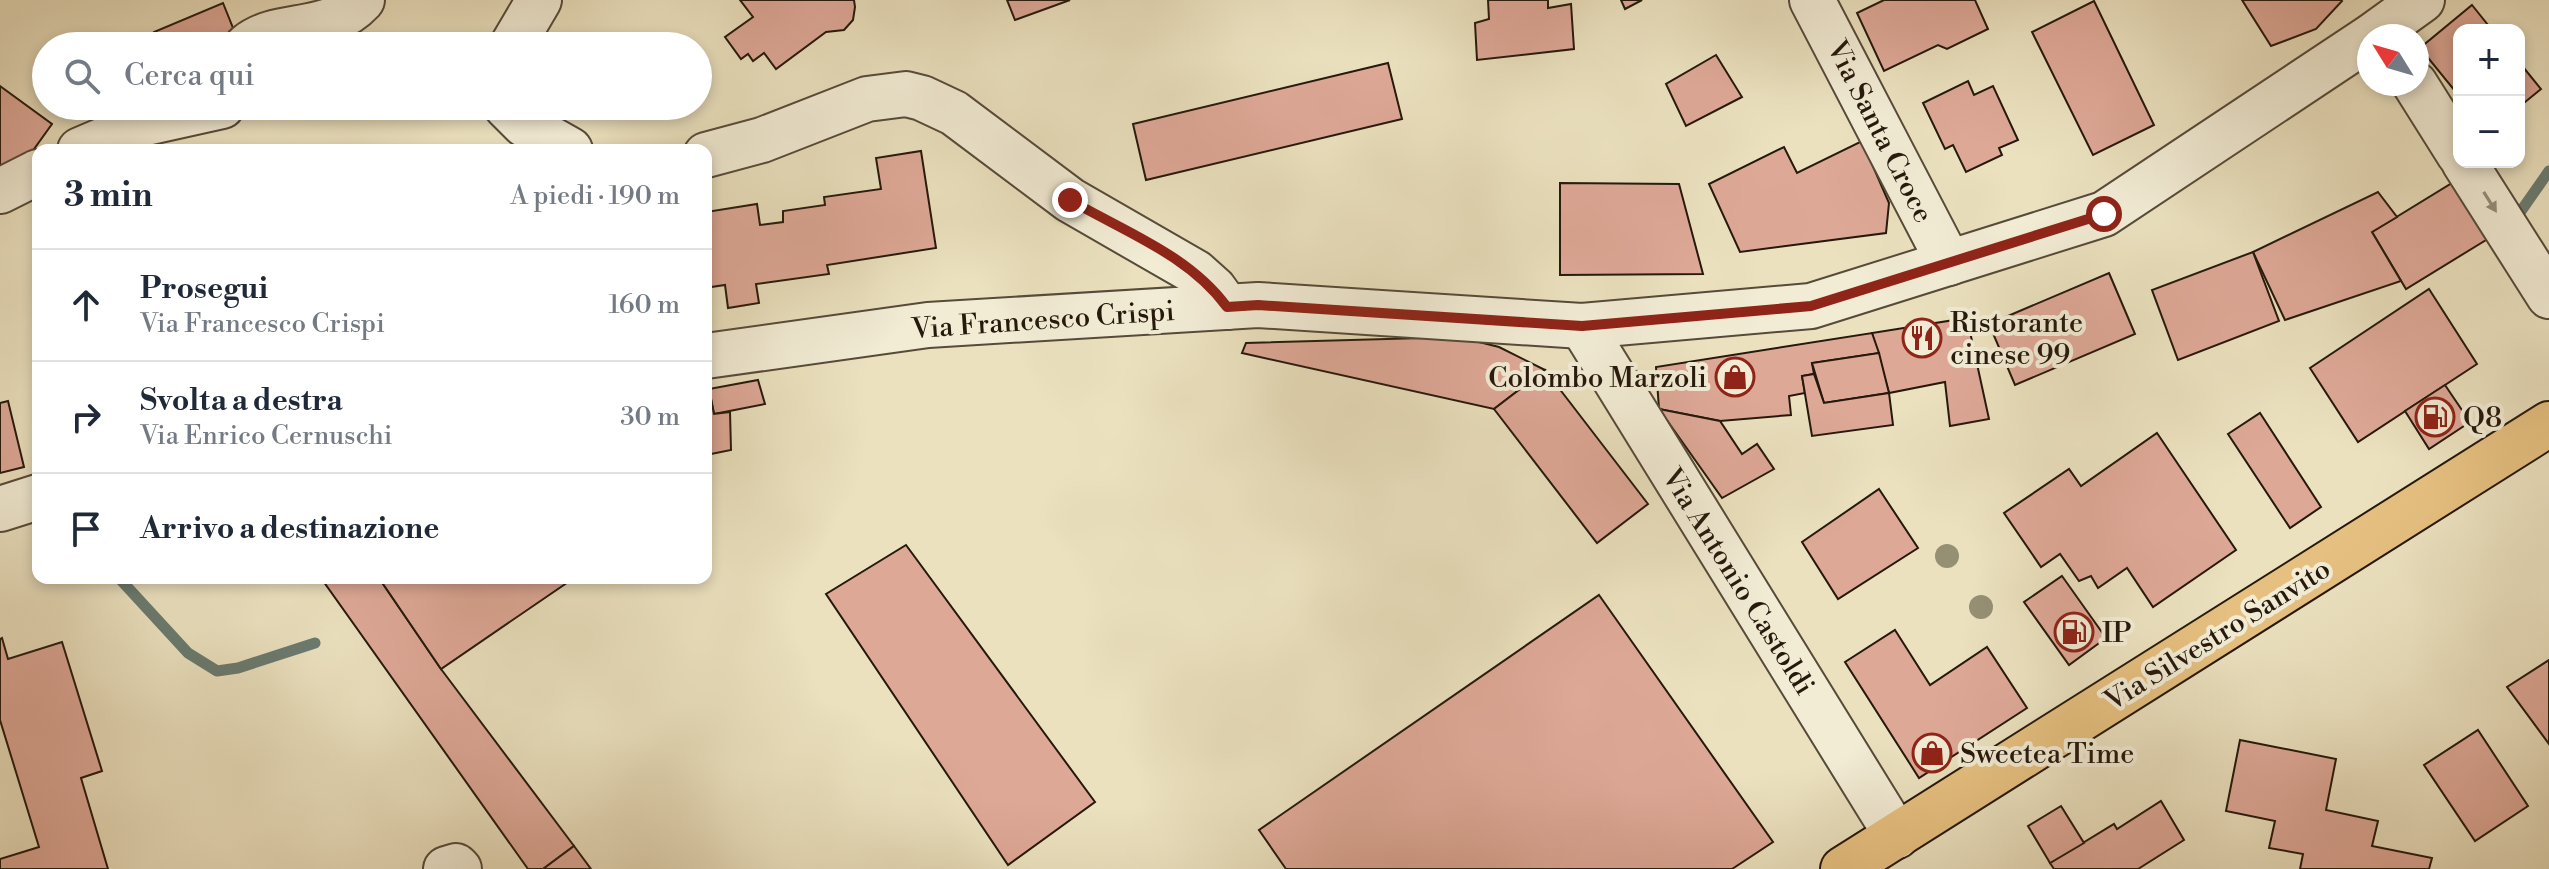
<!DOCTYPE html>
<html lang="it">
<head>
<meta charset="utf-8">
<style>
  body { margin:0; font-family:"Libre Bodoni",serif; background:#f2f2f3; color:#1f2937 }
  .controls { position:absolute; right:24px; top:24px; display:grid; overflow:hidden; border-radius:16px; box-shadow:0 4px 12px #0003 }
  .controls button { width:72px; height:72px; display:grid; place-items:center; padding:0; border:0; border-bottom:2px solid #e0e1e3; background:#fff; color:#1f2937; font:40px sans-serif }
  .compass { position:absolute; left:2357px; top:24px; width:72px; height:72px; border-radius:50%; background:#fff; box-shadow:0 4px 12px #0003; rotate:307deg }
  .stop { position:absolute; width:24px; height:24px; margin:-18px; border:6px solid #8f2418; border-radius:50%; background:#fff }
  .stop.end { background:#8f2418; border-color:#fff; box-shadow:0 2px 8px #0008 }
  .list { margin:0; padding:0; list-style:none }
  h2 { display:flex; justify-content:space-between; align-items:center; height:104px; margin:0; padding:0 32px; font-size:34px }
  h2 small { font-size:26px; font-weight:400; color:#747a83 }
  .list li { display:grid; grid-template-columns:52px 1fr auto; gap:24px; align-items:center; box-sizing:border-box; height:112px; padding:0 32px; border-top:2px solid #e0e1e3 }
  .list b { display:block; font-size:30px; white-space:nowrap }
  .list p { margin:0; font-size:26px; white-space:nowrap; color:#747a83 }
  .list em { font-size:26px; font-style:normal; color:#747a83 }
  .icon { flex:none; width:44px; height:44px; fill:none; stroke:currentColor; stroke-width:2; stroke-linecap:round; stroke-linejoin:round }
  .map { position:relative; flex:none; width:2549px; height:869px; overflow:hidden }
  .search { position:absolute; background:#fff; box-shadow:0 4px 12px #0003; left:32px; top:32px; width:680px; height:88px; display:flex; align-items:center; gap:20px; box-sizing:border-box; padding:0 28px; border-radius:44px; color:#747a83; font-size:30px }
  .panel { position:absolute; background:#fff; box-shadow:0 4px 12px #0003; left:32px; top:144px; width:680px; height:440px; border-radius:16px }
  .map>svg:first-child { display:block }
</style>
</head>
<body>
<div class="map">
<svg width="2549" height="869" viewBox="0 0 2549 869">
  <rect width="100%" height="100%" fill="#ebe1bf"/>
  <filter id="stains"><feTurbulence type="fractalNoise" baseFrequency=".0025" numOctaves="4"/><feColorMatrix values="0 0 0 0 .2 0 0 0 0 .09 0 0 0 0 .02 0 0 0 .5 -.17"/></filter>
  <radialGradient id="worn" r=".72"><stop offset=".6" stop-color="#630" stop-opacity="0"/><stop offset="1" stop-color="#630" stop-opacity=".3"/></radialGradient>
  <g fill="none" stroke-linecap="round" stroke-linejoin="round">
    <g stroke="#6a7b70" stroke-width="11">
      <polyline points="2514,221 2549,171"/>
      <polyline points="119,578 188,653 217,671 238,668 315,643"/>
    </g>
  </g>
  <g fill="#dea897" stroke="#25180c" stroke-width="2">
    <polygon points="740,0 854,0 855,7 853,20 844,30 826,32 776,69 764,53 753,61 748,54 741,59 725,37 753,17"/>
    <polygon points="1007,0 1070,0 1015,20"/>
    <polygon points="1488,0 1548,0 1548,8 1571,4 1574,49 1477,60 1475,23 1489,19"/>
    <polygon points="1621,0 1642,0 1625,9"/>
    <polygon points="1884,0 1975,0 1988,29 1947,49 1938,45 1884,71 1857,13"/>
    <polygon points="2242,0 2341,0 2342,1 2316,29 2271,46"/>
    <polygon points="2094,1 2154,125 2093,155 2032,32"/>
    <polygon points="223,3 239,43 230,46 159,46 154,32"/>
    <polygon points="2472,5 2492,30 2459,30 2459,96 2420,48"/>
    <polygon points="1716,55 1742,97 1686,126 1666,84"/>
    <polygon points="2519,62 2541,89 2519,107"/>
    <polygon points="1388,63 1402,119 1146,180 1133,124"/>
    <polygon points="1968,81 1974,95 1993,86 2018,140 1999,148 2002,155 1966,172 1953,145 1945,149 1923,103"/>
    <polygon points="0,86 52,124 11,181 0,173"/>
    <polygon points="1862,141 1889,203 1886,233 1740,252 1709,184 1784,147 1797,173"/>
    <polygon points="921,151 936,248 827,265 829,274 756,284 759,303 728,308 725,285 711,287 709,272 706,272 706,212 757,204 760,225 783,222 783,211 825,205 824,197 881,189 876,158"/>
    <polygon points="2457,180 2491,237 2406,289 2372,232"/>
    <polygon points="1560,183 1679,184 1703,274 1560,275"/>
    <polygon points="2378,192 2397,217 2372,232 2401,281 2285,320 2253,252"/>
    <polygon points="2253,252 2279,321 2178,360 2152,290"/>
    <polygon points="2109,273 2135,334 2015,385 1989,324"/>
    <polygon points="2429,289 2477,364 2358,442 2310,368"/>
    <polygon points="1967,318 1989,419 1950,426 1945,382 1889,393 1872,333"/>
    <polygon points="1872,333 1879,353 1812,363 1814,374 1802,376 1805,393 1789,396 1791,415 1720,421 1659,409 1656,367"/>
    <polygon points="1459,337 1499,347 1545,370 1494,409 1242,353 1246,343"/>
    <polygon points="1879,353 1889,393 1824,403 1812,363"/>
    <polygon points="1545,370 1648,504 1597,543 1494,409"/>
    <polygon points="1814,374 1824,403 1889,393 1893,425 1812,436 1802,376"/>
    <polygon points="758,380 765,404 714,414 709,389"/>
    <polygon points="2445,385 2470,422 2429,449 2405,411"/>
    <polygon points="706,389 709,389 714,414 730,412 731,450 706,455"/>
    <polygon points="8,401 24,467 0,473 0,403"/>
    <polygon points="1659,409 1720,421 1742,454 1757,444 1774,469 1722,498"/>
    <polygon points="2260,413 2321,507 2290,528 2228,434"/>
    <polygon points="2157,433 2236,550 2153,607 2127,568 2098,588 2091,576 2079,581 2060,554 2041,567 2004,513 2069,469 2081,486"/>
    <polygon points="1879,489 1918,548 1838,599 1802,542"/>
    <polygon points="906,545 1095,802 1008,865 826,594"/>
    <polygon points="2062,576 2106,638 2069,665 2024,602"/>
    <polygon points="321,578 379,578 441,669 574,846 543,869 528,869"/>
    <polygon points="379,578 574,578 441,669"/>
    <polygon points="1599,595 1773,842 1732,869 1286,869 1259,830"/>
    <polygon points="1895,630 1930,685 1987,647 2027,708 1919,778 1845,662"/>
    <polygon points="2,638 8,659 62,642 102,771 81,778 108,869 0,869 0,859 39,847 0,720 0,639"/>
    <polygon points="2549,660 2549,744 2507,687"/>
    <polygon points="2478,730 2528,806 2475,841 2424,765"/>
    <polygon points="2240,740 2336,759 2326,810 2378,821 2372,846 2432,858 2429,869 2300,869 2303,854 2269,848 2275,821 2226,811"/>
    <polygon points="2161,801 2184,840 2138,869 2054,869 2050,863 2114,824 2117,829"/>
    <polygon points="2061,806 2084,843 2050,863 2028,826"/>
    <polygon points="574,846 591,869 543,869"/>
  </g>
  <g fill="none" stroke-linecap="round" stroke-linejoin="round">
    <g stroke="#564a39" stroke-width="48">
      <g id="minor">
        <polyline points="1812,0 1949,263"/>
        <polyline points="2372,36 2422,0"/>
        <path d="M247,46c31,-26 81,-9 115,-46"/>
        <polyline points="512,46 539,0"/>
        <polyline points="2415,84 2459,154"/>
        <polyline points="506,106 524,124 570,150"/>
        <polyline points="80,150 141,124 222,106"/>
        <polyline points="706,155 762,140 867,99 906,94 922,98 954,113 1070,200 1195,272 1214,289 1227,307"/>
        <polyline points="2464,162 2549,296"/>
        <polyline points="0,191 38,172"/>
        <polyline points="1582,326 1897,836"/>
        <polyline points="706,356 928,325 1258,305 1582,326 1811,306 2104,214 2369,38"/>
        <polyline points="0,509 38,497"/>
        <polyline points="446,869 456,866 459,869"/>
      </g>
    </g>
    <g stroke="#25180c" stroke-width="48">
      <polyline id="major" points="1843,869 2549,424"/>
    </g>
    <use href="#minor" stroke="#f2ecd5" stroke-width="44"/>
    <use href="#major" stroke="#e6c080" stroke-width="44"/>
  </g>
  <g fill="#958f74">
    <circle cx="1947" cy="556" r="12"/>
    <circle cx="1981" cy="607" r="12"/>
  </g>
  <defs><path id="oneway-solid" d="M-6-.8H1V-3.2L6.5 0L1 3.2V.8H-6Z" transform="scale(2)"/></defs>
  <use fill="#968d7b" href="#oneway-solid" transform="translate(2490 202) rotate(58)"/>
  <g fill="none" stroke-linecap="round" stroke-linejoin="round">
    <path stroke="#8f2418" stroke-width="10" d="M1070,200c55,32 119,55 157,107l31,-2 324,21 229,-20 293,-92"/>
  </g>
  <defs>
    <g id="restaurant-ring" transform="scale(2)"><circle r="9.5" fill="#f2ecd5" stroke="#8f2418" stroke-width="1.5"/><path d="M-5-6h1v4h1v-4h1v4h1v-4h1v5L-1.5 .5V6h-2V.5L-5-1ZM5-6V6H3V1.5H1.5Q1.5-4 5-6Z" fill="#8f2418"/></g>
    <g id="shop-ring" transform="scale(2)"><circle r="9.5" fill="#f2ecd5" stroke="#8f2418" stroke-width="1.5"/><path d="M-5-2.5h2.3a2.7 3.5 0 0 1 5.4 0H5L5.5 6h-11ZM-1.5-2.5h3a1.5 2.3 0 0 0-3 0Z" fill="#8f2418"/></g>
    <g id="fuel-ring" transform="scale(2)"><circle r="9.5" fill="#f2ecd5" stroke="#8f2418" stroke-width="1.5"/><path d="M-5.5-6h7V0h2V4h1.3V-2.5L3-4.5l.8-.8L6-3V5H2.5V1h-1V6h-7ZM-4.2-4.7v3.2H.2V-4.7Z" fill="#8f2418"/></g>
  </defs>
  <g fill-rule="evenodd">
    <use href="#restaurant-ring" x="1922" y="338"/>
    <use href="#shop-ring" x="1735" y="377"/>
    <use href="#fuel-ring" x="2435" y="417"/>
    <use href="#fuel-ring" x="2074" y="632"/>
    <use href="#shop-ring" x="1932" y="753"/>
  </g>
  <g text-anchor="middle" stroke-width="8" stroke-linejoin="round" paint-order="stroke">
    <g font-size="28" fill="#25180c" stroke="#f2ecd5">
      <text transform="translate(1881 131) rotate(63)" y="10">Via Santa Croce</text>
      <text transform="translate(1043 319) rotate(-4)" y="10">Via Francesco Crispi</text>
      <text transform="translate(1739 581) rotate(58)" y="10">Via Antonio Castoldi</text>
      <text transform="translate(2217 634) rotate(-32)" y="10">Via Silvestro Sanvito</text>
    </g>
    <g font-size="28" fill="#25180c" stroke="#f2ecd5" text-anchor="start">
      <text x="1950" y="332">Ristorante<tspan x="1950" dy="32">cinese 99</tspan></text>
      <text x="1707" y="387" text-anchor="end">Colombo Marzoli</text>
      <text x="2463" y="427">Q8</text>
      <text x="2102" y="642">IP</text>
      <text x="1960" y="763">Sweetea Time</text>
    </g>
  </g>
  <rect width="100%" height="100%" filter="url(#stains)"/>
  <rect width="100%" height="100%" fill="url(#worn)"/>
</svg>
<div class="controls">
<button>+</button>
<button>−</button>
</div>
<svg class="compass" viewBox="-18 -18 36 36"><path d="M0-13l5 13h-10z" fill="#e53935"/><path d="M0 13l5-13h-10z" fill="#747a83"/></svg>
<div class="stop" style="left:2104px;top:214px"></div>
<div class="stop end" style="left:1070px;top:200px"></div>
<div class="search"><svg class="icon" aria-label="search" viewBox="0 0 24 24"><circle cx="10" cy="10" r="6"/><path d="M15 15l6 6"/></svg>Cerca qui</div>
<section class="panel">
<h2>3 min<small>A piedi · 190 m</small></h2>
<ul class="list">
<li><svg class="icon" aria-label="ahead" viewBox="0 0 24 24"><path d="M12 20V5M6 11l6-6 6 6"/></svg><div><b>Prosegui</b><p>Via Francesco Crispi</p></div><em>160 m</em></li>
<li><svg class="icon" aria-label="right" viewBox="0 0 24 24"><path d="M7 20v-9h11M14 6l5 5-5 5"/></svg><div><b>Svolta a destra</b><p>Via Enrico Cernuschi</p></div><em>30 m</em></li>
<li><svg class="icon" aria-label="arrive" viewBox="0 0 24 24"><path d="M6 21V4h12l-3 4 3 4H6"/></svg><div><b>Arrivo a destinazione</b></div></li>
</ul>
</section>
</div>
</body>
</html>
